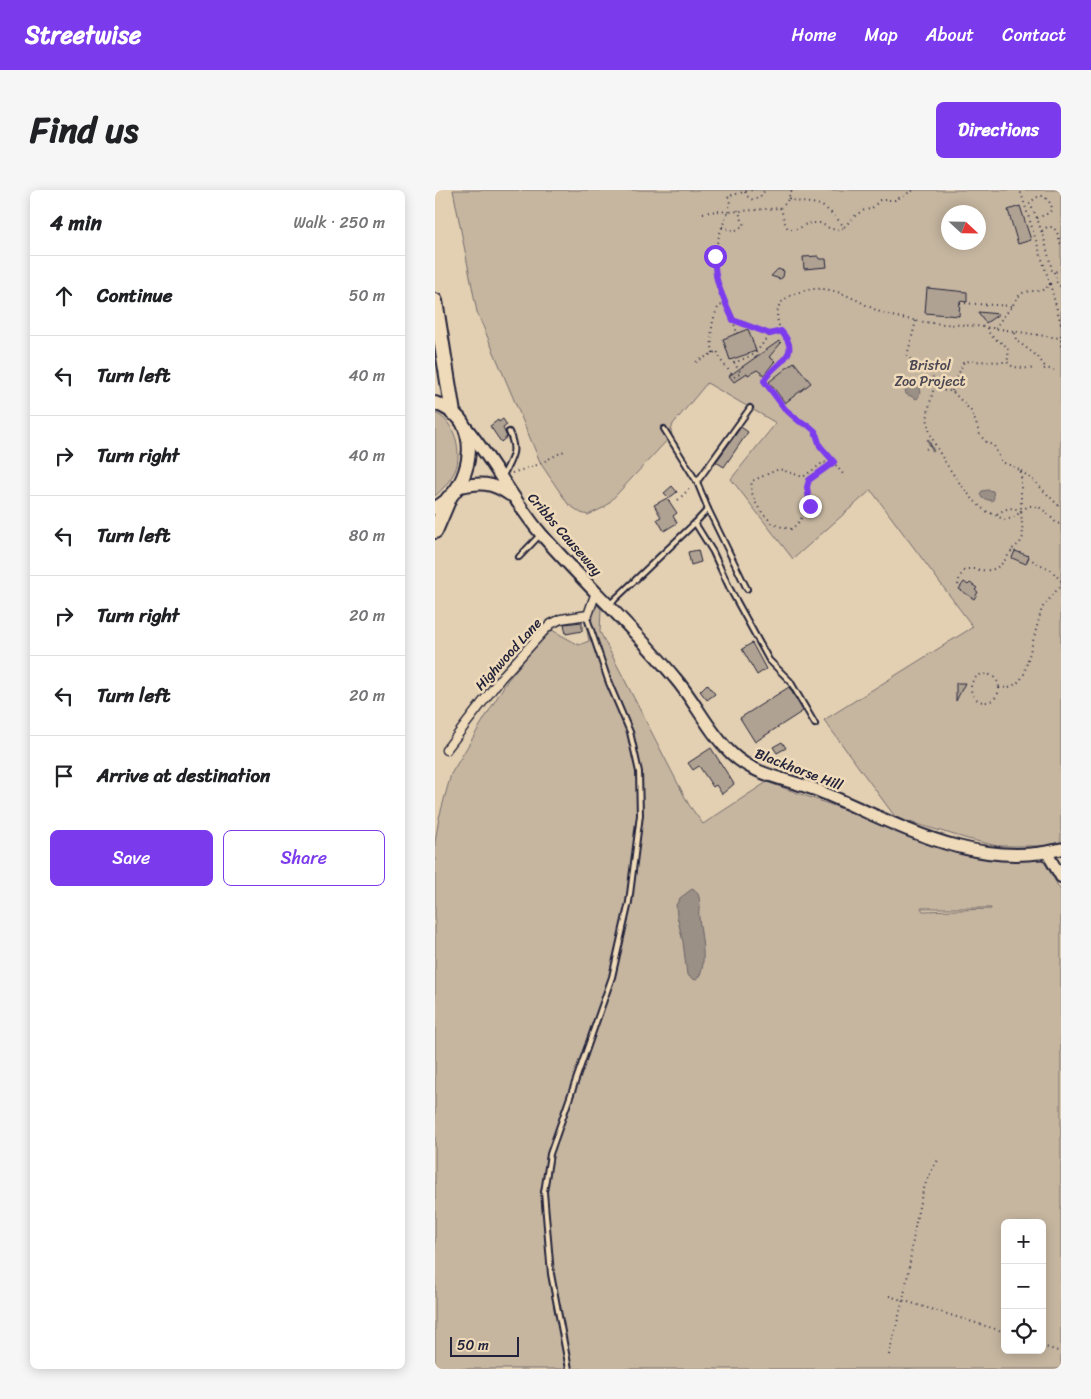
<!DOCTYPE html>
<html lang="en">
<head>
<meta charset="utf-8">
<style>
  body { margin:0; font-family:Sriracha,sans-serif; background:#f6f6f6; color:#202124 }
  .controls { position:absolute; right:15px; bottom:15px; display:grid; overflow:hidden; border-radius:8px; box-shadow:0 2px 12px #0003 }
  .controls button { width:45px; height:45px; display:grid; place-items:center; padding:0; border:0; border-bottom:1px solid #e0e0e0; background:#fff; color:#202124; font:25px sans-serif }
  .compass { position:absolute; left:506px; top:15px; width:45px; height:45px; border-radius:50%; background:#fff; box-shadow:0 2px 12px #0003; rotate:112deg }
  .scale { position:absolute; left:15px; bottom:12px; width:69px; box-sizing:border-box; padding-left:5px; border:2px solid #22223b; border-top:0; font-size:14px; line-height:18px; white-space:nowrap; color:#22223b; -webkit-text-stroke:4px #efdbb9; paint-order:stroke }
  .stop { position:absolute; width:15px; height:15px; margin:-11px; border:4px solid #7c3aed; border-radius:50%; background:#fff }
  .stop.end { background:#7c3aed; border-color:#fff; box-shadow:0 1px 5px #0008 }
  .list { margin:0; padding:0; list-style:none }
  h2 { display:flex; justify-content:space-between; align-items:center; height:65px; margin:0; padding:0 20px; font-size:21px }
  h2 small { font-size:16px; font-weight:400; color:#757577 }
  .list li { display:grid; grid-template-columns:32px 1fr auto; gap:15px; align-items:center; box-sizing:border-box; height:80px; padding:0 20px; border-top:1px solid #e0e0e0 }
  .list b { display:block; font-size:19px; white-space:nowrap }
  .list em { font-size:16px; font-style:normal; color:#757577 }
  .actions { display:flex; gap:10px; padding:15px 20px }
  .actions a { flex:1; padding:11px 0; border:1px solid #7c3aed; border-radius:8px; text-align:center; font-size:18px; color:#7c3aed }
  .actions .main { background:#7c3aed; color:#fff }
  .icon { flex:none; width:28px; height:28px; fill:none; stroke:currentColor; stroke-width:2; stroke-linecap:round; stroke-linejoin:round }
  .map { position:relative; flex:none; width:626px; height:1179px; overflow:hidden; border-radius:8px }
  header { display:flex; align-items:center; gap:30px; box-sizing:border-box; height:70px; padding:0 25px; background:#7c3aed; color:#fff }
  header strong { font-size:24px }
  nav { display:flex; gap:28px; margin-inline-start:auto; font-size:18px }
  .intro { display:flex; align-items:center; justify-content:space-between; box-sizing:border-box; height:120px; padding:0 30px }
  h1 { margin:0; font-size:35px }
  .button { padding:12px 22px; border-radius:8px; background:#7c3aed; color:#fff; font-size:18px; font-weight:700 }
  main { display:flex; gap:30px; padding:0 30px }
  aside { flex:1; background:#fff; border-radius:8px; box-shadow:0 2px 12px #0003 }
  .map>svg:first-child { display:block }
</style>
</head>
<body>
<header>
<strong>Streetwise</strong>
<nav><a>Home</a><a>Map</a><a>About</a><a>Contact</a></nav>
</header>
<div class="intro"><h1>Find us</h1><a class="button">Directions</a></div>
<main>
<aside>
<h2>4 min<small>Walk · 250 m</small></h2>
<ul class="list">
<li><svg class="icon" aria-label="ahead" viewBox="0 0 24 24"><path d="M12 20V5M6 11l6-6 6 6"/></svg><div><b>Continue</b></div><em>50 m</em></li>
<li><svg class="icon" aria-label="left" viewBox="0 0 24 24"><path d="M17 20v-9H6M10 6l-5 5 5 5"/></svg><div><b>Turn left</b></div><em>40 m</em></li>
<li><svg class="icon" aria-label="right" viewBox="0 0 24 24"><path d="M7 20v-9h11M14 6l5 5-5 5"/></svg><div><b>Turn right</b></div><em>40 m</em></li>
<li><svg class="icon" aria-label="left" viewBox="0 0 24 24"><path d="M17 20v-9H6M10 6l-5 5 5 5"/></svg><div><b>Turn left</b></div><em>80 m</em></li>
<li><svg class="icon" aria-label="right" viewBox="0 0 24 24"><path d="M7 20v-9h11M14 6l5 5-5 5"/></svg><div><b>Turn right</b></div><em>20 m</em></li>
<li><svg class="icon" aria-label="left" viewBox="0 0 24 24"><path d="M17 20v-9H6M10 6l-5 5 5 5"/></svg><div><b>Turn left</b></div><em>20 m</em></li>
<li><svg class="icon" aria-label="arrive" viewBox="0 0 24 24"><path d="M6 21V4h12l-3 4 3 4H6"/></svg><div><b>Arrive at destination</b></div></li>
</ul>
<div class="actions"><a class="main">Save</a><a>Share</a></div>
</aside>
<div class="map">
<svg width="626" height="1179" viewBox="0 0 626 1179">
  <rect width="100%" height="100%" fill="#e3d0b2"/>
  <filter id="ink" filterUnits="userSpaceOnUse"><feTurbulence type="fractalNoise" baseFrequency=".02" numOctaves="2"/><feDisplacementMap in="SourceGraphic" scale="10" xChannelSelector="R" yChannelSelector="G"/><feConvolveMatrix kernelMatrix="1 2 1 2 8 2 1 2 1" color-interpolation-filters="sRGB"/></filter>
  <g filter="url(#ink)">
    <g fill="#c6b6a0" stroke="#746c6e" fill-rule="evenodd">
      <path d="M18,0h608v652l-16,4h-48l-29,-7 -72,-21 -72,-98 149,-93 -102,-137 -78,69 -62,-80 45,-56 -69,-40 -34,41 -2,7 1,4 -67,72 -17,8 -7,-2 -13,-9 -27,-40 -64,-152zM514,22h30v30h-30z"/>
      <path d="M0,223c20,8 28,39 20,58 -5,10 -12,18 -20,25z"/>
      <path d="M153,410l6,2 7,7 -1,23 89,173 14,19 64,-42 213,76 63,2 18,31v478h-626v-527l4,-24 12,-44 56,-93 43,-52 29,16 10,-4 -5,-26zM486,718h70v1l-68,2zM570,1033h37v127h-37z"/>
    </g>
    <g fill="#9b9086" stroke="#6b6468">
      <path d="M476,192l7,2c2,6 3,10 -1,15l-11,-5 -1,-5 2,-6z"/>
      <polygon points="553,300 558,301 559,308 557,311 547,308 545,304 547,301"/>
      <path d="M257,699c4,2 6,4 7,8 2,7 -1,13 0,20 1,14 11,55 -4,63l-8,-5 -4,-33 -6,-26 -1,-11 4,-7z"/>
    </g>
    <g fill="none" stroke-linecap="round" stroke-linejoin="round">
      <polyline stroke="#6b6468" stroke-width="2.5" points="493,250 498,261"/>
    </g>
    <g fill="#b0a292" stroke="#22223b">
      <polygon points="585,16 596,50 583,54 573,20"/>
      <polygon points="383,66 384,69 391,69 392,77 369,79 368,67"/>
      <polygon points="343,79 349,81 348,87 345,89 336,86"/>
      <polygon points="492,98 532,102 532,112 525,111 524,126 490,123"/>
      <polygon points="543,122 564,124 551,133"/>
      <polygon points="313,139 321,161 295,170 288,149"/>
      <polygon points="344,151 346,153 334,167 340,171 329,185 322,180 313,185 312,183 299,192 294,186"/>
      <polygon points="359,172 376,193 350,213 334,192"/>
      <polygon points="68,229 72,235 68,238 72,247 66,252 55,236 63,230 64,232"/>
      <polygon points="306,237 313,242 289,277 281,272"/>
      <polygon points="237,296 242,302 234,308 229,303"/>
      <polygon points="232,308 242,323 238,326 242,333 229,341 222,329 226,327 219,315"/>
      <polygon points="263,360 266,372 256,375 253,362"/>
      <polygon points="580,361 594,366 591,374 577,368"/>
      <polygon points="529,392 533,395 535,393 542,398 540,400 543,402 539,409 524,399"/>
      <polygon points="147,432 147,441 131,444 129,434"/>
      <polygon points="317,453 331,479 322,485 307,459"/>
      <polygon points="521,493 530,493 521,511"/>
      <polygon points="272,494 280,504 272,510 265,501"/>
      <polygon points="354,497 368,521 320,552 305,528"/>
      <polygon points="347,552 351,558 342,563 338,557"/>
      <polygon points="276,558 299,594 287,604 281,595 278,597 264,576 258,580 253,573"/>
    </g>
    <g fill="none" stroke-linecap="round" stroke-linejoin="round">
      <g stroke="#22223b" stroke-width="8">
        <g id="service">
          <path d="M68,286c9,-19 15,-24 6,-44"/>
          <polyline points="262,292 315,218"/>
          <polyline points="273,319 312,399"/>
          <polyline points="260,333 278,362 295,399 334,470 355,491 380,534"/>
          <polyline points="84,367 105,345"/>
          <polyline points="174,415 260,333 273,319 262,292 229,239"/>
          <polyline points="134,1179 116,1084 109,1002 115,964 177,787 194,712 205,625 204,582 195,542 174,493 152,428 153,425"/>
        </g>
      </g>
      <g stroke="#22223b" stroke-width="11">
        <polyline id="minor" points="11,560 66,488 107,443 116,434 126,429 153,425 161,402"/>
      </g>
      <g stroke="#22223b" stroke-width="14">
        <polyline id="tertiary" points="612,663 626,687"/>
      </g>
      <g stroke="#22223b" stroke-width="15">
        <g id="secondary">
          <path d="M28,234c30,35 49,76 79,111 43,49 92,93 133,143 20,23 33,53 56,75 25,24 58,26 88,38 77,32 156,80 242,58"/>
          <path d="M23,297c22,-5 34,-5 52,8"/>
        </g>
      </g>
      <g stroke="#22223b" stroke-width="16">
        <path id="primary" d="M0,213c10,4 23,11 28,21 14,29 1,69 -28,84"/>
      </g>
      <g stroke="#22223b" stroke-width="18">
        <g id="motorway">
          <polyline points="0,111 18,223"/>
          <polyline points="0,341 14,308"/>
        </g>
      </g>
      <g stroke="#22223b" stroke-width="2" stroke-dasharray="1 4" stroke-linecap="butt">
        <polyline points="625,0 626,1"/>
        <polyline points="310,2 312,6 318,10 325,7 330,0"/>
        <path d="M354,8c9,5 18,4 28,6 10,3 21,15 27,23l12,-12 8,-5 7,-1 9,-9h15l19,-10"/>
        <path d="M345,18c4,6 3,16 9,21h10c7,-7 14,-6 23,-6 6,6 13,8 21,5"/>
        <polyline points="268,23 282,21 293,22 295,13 293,6 317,0"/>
        <path d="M602,28l12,-5 3,-4 -1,-5 -7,-8c-7,0 -10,2 -14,8l7,14 8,24 7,28 2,2 7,-2"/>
        <polyline points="287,37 300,41 309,35 303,20"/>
        <polyline points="607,41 612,37 618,37 622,42 626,55"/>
        <polyline points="619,82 622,93 626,97"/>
        <polyline points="615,94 626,134"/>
        <polyline points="525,113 577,116"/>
        <polyline points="298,130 302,143"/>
        <path d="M481,131l-9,35c13,14 25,6 27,30l11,5h7l20,21 8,23 6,7 8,4 8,16 10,4 9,5v40l2,26 -3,6 -10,8 4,2"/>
        <path d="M552,138c5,18 27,10 20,34"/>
        <path d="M561,139c4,-11 10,-14 16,-23 4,-5 5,-11 13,-14 12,-3 15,3 25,-8l-30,-94"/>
        <path d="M346,141c23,26 -7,29 -17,50l21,28 15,13 8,3 7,6 5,15 23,28"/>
        <polyline points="580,143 581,150 603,167 611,178"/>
        <path d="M334,144l-36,-14c-7,-15 -18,-34 -19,-51 -1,-20 7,-40 14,-57l52,-4 6,-5 6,-13"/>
        <polyline points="626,145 626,156"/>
        <path d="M278,163c-3,-15 -2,-34 6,-47l7,-2"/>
        <path d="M261,172l21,-11 5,11 12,15 7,-4 -7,-10 21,-9 15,-20 11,-3c-3,-7 -5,-15 -3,-22 2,-12 24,-19 35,-20 23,-2 43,11 63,21 11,6 25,8 37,10 23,5 48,4 72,7 25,3 50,8 75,11"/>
        <polyline points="609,179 611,178 619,180"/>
        <path d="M499,196c-2,12 -8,26 -6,38 3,23 38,71 55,85 7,5 14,5 20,11 13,-2 12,-4 21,-11 13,-10 25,6 33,15l4,-1"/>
        <polyline points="517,201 528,173 534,171 572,172 578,177 600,179"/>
        <polyline points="491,259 500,254"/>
        <path d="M395,275l-6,-3 -21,15 -24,-8 -27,12c-4,16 11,36 24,44 5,2 10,3 15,4l6,-5 13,-18c-1,-6 -4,-15 -3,-20 2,-10 19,-18 27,-24"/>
        <polyline points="586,281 598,290 626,318"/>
        <polyline points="77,283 102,275 131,260"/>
        <polyline points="243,310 257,296"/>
        <path d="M562,324c10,-6 14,-8 24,-3"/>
        <polyline points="593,368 616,380 626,391"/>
        <path d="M523,395c6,-37 31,7 52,-33"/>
        <circle cx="550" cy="498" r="14"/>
        <path d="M564,498c12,0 19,-3 25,-14l18,-66 19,-23"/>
        <polyline points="454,1106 570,1142"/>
        <polyline points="607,1156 626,1162"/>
        <path d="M454,1165c5,-24 13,-47 17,-71 8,-37 9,-95 33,-125"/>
      </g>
      <use href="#service" stroke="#efdbb9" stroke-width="4"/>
      <use href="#minor" stroke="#efdbb9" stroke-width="8"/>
      <use href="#tertiary" stroke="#efdbb9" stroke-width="10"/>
      <use href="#secondary" stroke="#efdbb9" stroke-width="11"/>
      <use href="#primary" stroke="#efdbb9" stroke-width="12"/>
      <use href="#motorway" stroke="#efdbb9" stroke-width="14"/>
    </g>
  </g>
  <g fill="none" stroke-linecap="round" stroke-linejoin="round" filter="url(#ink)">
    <path stroke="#7c3aed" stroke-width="6" d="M280,66c-2,24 9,43 18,64l37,14 11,-3c23,26 -7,30 -17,50l21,28 15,13 8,3 7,6 5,15 14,16 -25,18 -2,7 3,19"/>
  </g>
  <g text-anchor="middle" stroke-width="5" stroke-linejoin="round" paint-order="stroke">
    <g font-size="14" fill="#4b4754" stroke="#efdbb9">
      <text x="495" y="180">Bristol<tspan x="495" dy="16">Zoo Project</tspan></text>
    </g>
    <g font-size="14" fill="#22223b" stroke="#efdbb9">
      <text transform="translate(130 344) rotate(49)" y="5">Cribbs Causeway</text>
      <text transform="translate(73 464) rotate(-48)" y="5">Highwood Lane</text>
      <text transform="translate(364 579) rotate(21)" y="5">Blackhorse Hill</text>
    </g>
  </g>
</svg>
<div class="controls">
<button>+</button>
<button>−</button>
<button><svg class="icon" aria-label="locate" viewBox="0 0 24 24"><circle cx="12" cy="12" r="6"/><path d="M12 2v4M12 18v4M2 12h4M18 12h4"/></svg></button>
</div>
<svg class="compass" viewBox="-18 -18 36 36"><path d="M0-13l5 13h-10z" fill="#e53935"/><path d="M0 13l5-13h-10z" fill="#757577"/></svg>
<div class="scale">50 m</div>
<div class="stop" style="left:280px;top:66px"></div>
<div class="stop end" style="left:375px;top:316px"></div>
</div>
</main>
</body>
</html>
